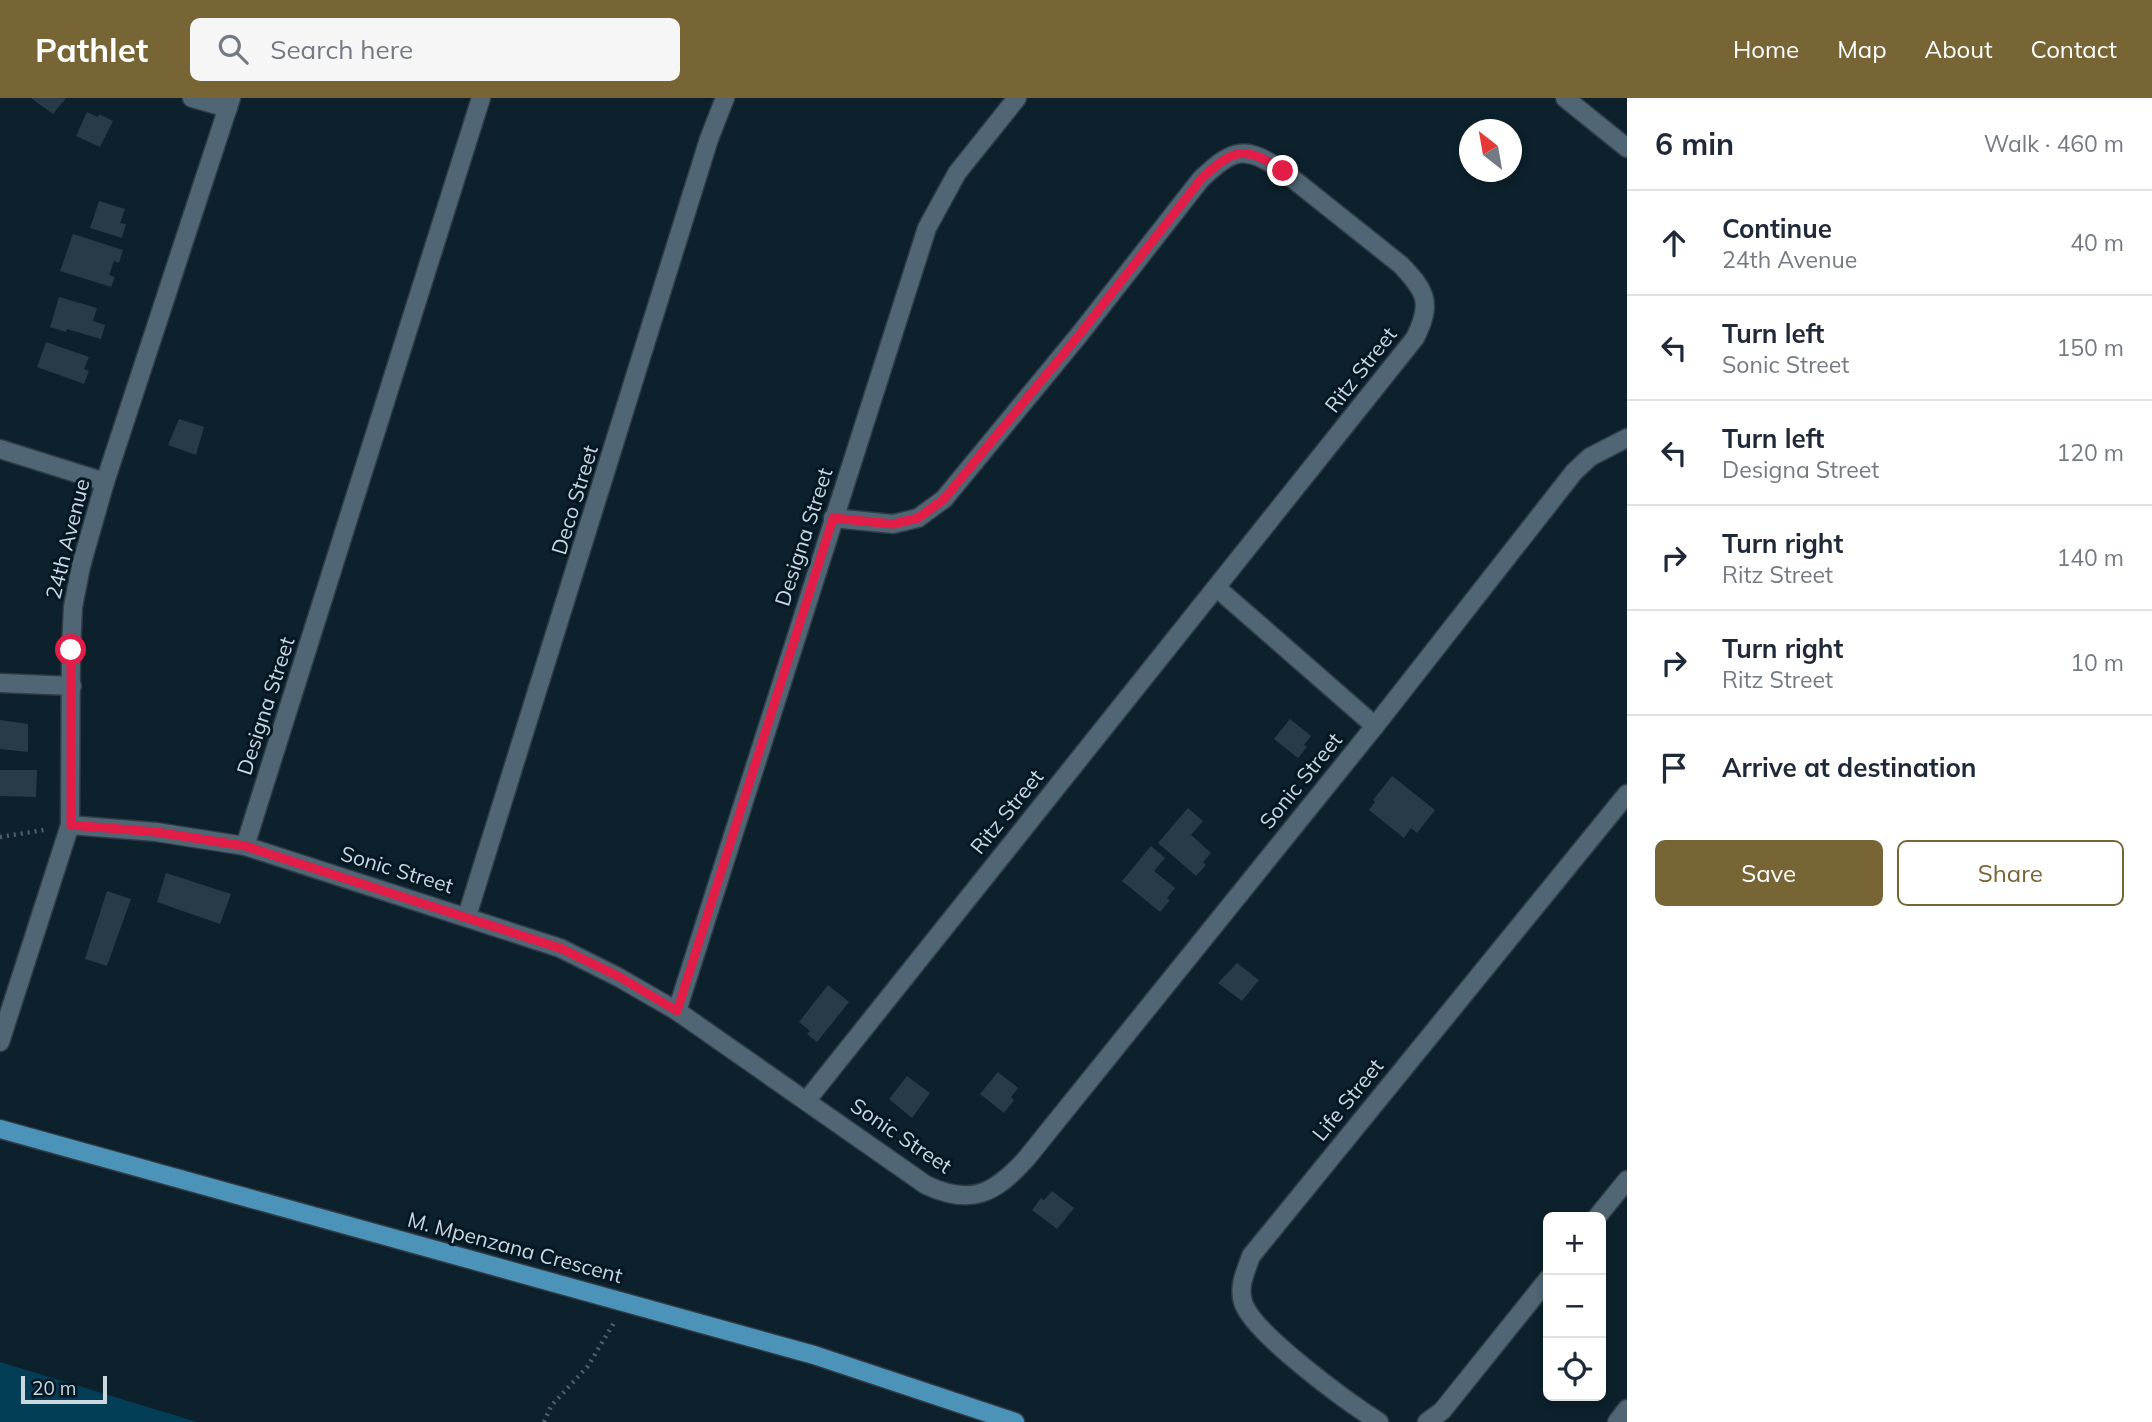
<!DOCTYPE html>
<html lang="en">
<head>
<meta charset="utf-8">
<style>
  body { margin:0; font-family:Mulish,sans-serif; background:#f6f6f7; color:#1f2937 }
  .controls { position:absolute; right:21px; bottom:21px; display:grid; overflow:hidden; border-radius:10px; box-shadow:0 4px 10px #0003 }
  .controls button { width:63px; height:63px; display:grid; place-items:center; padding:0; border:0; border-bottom:2px solid #e0e1e3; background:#fff; color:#1f2937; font:35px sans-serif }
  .compass { position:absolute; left:1459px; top:21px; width:63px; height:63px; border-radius:50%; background:#fff; box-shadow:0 4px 10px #0003; rotate:329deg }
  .scale { position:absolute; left:21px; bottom:18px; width:86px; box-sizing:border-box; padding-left:7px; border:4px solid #ccd8e0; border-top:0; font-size:19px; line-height:24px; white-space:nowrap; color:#ccd8e0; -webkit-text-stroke:5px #041823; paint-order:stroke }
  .stop { position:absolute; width:21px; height:21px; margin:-16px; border:5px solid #e11d48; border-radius:50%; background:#fff }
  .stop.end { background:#e11d48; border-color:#fff; box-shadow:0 2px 7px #0008 }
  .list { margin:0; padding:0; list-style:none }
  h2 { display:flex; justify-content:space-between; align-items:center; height:91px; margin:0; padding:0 28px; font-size:30px }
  h2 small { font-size:23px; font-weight:400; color:#747a83 }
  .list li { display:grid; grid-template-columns:46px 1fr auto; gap:21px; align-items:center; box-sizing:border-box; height:105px; padding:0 28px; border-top:2px solid #e0e1e3 }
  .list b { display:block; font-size:26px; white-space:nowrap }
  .list p { margin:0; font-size:23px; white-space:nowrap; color:#747a83 }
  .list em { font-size:23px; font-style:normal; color:#747a83 }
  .actions { display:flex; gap:14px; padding:21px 28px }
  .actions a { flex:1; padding:16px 0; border:2px solid #776536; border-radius:10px; text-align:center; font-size:24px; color:#776536 }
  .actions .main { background:#776536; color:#fff }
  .icon { flex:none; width:38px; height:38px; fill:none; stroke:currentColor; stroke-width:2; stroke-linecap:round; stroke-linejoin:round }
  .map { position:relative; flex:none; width:1627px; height:1324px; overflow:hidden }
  header { display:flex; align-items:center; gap:42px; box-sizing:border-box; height:98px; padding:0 35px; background:#776536; color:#fff }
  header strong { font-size:33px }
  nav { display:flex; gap:38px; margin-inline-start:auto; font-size:24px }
  .search { width:490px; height:63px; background:#f6f6f7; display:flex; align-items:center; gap:18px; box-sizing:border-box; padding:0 24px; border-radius:10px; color:#747a83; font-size:26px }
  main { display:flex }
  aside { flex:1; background:#fff }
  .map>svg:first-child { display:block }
</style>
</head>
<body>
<header>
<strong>Pathlet</strong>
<div class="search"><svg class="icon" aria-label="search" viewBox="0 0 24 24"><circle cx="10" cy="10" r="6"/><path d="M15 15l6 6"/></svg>Search here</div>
<nav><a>Home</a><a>Map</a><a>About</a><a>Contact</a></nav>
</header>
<main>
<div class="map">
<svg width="1627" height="1324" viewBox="0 0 1627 1324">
  <rect width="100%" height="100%" fill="#0c212c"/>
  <polygon fill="#033d56" points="0,1264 197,1324 0,1324"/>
  <g fill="#273c48">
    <polygon points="31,0 66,0 53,16"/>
    <polygon points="87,14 98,19 99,16 113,23 100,49 76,38"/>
    <polygon points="99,103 125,111 120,125 126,126 122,140 90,130"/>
    <polygon points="73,136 123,152 119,165 114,163 109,177 115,179 111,189 60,173"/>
    <polygon points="59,199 97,210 93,223 105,227 101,241 67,231 66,234 50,229"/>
    <polygon points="46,244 89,259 84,271 89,273 84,286 37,269"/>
    <polygon points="179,321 204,329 196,357 168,347"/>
    <polygon points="1290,621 1311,638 1304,647 1307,649 1298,660 1274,641"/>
    <polygon points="0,622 28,626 28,654 0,651"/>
    <polygon points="0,672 37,672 36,699 0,698"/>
    <polygon points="1392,678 1435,712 1417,735 1411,730 1404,740 1369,712 1375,704 1373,702"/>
    <polygon points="1188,710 1203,723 1191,737 1211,755 1203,764 1206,767 1196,778 1158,745"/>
    <polygon points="1151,748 1165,760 1154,773 1175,790 1167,800 1170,802 1160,814 1122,783"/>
    <polygon points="166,775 231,796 220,826 157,804"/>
    <polygon points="107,793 131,801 107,868 85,861"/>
    <polygon points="1237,865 1259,882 1242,903 1218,885"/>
    <polygon points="828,887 849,904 817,944 807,936 810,933 799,924"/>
    <polygon points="998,974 1018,990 1011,999 1014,1002 1004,1015 980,996"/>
    <polygon points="907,978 930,995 912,1020 889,1001"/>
    <polygon points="1052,1093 1074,1110 1057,1131 1032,1112 1041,1100 1044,1102"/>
  </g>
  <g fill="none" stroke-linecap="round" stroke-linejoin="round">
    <g stroke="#313b45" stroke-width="21">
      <g id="minor">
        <polyline points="192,0 228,10"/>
        <polyline points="1565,0 1627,50"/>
        <polyline points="0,351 105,384"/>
        <polyline points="1217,490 1375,628"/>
        <polyline points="0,585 72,588"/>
        <path d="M70,727l86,7 89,14 315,102 58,29 59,34 249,174c45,21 68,9 100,-26l349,-433 199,-254 16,-15 37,-19"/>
        <polyline points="245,748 481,0"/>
        <polyline points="467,818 709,41 725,0"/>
        <polyline points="677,913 927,130 957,75 1017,0"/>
        <polyline points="0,944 70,727 71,552 73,509 81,468 105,384 231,0"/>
        <path d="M807,1002l608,-762c17,-34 12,-46 -14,-73l-118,-94c-38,-26 -49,-23 -82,8l-122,156 -135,164 -26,19 -25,6 -60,-6"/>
        <polyline points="1597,1119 1627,1082"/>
        <path d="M1379,1324c-30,-19 -127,-89 -136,-120 -5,-16 3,-31 8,-46l376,-462"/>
        <polyline points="1427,1324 1442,1313 1548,1181"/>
        <polyline points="1617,1324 1627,1311"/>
      </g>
    </g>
    <g stroke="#313b45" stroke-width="21">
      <polyline id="major" points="0,1031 814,1257 1015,1324"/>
    </g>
    <g stroke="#4f616b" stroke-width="4.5" stroke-dasharray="2 5" stroke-linecap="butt">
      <polyline points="0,739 44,732"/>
      <polyline points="544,1324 551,1308 588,1268 615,1223"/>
    </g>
    <use href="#minor" stroke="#506674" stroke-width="18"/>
    <use href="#major" stroke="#4b93b9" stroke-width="18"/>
  </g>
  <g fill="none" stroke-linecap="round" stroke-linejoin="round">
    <path stroke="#e11d48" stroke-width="9" d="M71,552v175l85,7 89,14 315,102 58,28 59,35 156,-493 60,6 25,-6 26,-19 135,-164 122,-156c33,-31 44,-34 82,-8"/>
  </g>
  <g text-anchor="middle" stroke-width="6" stroke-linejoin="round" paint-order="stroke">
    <g font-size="21" fill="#ccd8e0" stroke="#041823">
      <text transform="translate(1361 272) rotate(-52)" y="7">Ritz Street</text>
      <text transform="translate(575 402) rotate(-73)" y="7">Deco Street</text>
      <text transform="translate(804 439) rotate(-72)" y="7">Designa Street</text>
      <text transform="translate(68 441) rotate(-76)" y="7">24th Avenue</text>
      <text transform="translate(266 608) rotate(-72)" y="7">Designa Street</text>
      <text transform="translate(1301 683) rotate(-51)" y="7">Sonic Street</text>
      <text transform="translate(1007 714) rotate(-51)" y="7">Ritz Street</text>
      <text transform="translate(397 772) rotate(17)" y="7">Sonic Street</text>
      <text transform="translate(1348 1002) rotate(-51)" y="7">Life Street</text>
      <text transform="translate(901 1038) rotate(34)" y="7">Sonic Street</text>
      <text transform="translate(515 1150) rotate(15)" y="7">M. Mpenzana Crescent</text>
    </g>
  </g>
</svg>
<div class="controls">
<button>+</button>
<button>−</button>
<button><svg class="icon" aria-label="locate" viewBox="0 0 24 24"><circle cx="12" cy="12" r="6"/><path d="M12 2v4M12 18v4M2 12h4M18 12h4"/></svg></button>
</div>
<svg class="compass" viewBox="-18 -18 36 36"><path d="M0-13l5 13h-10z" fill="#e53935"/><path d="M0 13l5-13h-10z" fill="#747a83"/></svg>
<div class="scale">20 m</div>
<div class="stop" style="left:71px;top:552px"></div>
<div class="stop end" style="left:1283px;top:73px"></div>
</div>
<aside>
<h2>6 min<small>Walk · 460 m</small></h2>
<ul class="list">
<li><svg class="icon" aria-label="ahead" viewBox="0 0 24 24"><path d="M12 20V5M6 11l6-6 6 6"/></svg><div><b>Continue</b><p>24th Avenue</p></div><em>40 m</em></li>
<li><svg class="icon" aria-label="left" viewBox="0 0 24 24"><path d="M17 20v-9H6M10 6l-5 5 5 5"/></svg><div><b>Turn left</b><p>Sonic Street</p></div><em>150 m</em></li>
<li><svg class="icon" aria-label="left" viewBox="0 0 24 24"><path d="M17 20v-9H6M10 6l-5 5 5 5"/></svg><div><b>Turn left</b><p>Designa Street</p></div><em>120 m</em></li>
<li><svg class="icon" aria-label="right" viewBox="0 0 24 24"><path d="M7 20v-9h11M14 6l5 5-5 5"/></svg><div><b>Turn right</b><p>Ritz Street</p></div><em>140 m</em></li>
<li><svg class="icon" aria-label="right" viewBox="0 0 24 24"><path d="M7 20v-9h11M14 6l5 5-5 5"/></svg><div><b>Turn right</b><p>Ritz Street</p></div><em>10 m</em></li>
<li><svg class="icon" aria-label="arrive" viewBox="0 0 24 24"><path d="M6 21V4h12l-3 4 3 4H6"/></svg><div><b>Arrive at destination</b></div></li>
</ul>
<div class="actions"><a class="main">Save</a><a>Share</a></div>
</aside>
</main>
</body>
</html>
